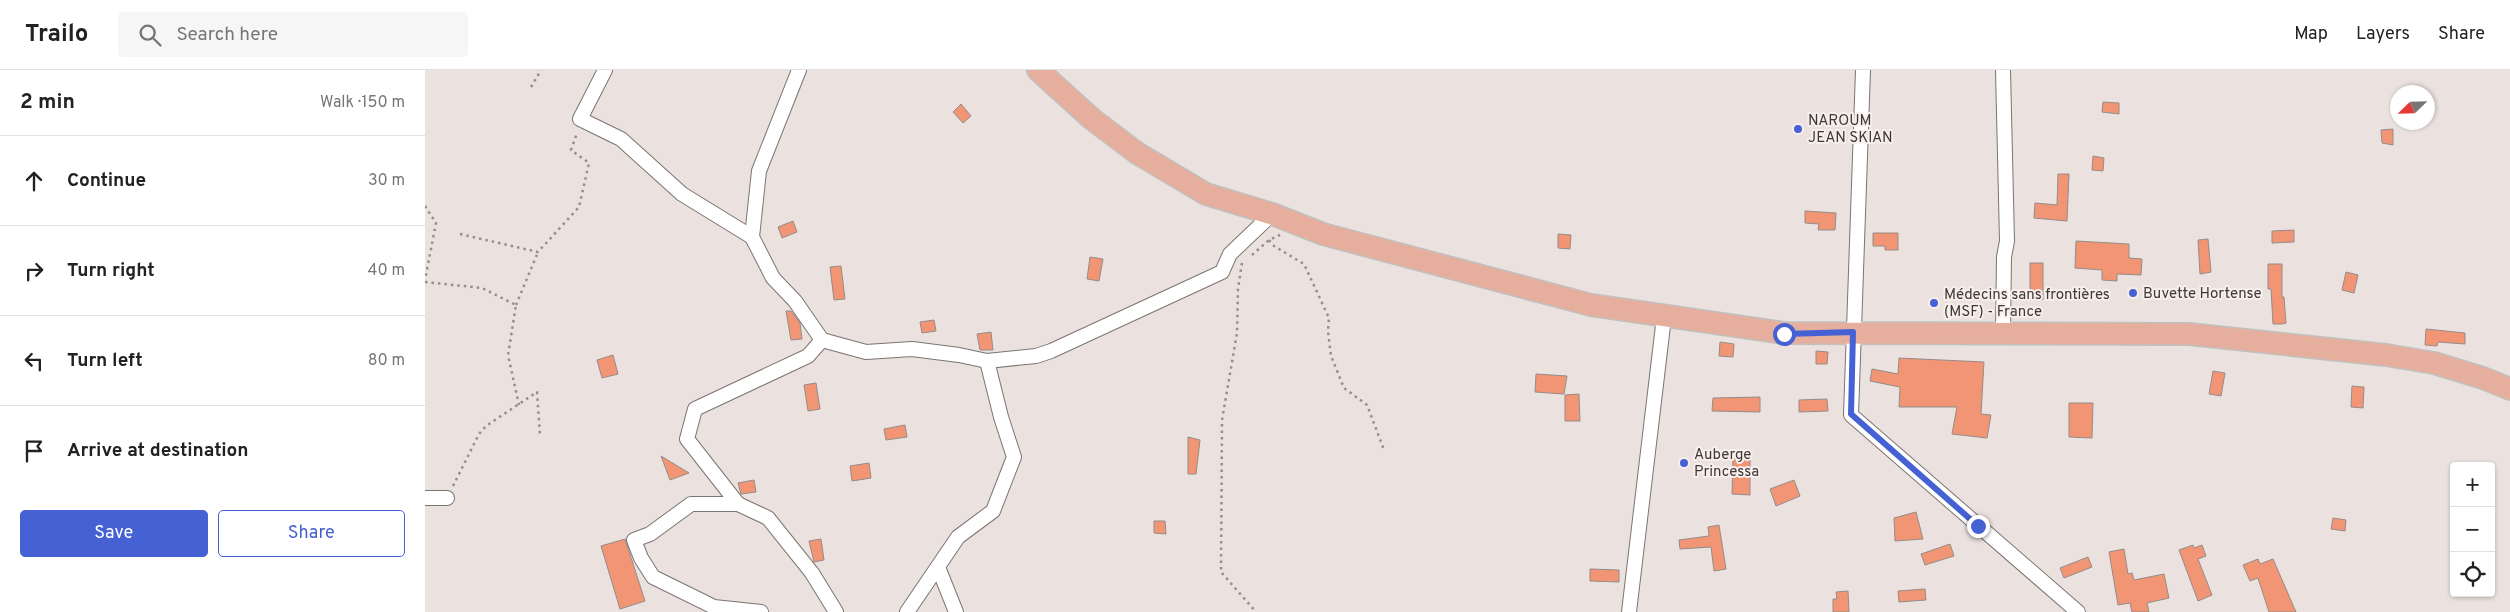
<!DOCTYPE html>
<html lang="en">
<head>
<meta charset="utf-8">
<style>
  body { margin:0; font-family:Overpass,sans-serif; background:#f6f6f6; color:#222 }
  .controls { position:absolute; right:15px; bottom:15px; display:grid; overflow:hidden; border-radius:5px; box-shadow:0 1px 4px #0004 }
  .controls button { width:45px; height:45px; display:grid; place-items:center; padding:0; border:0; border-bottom:1px solid #e0e0e0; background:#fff; color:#222; font:25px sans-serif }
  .compass { position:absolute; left:1965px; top:15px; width:45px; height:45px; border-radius:50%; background:#fff; box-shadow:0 1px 4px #0004; rotate:247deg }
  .stop { position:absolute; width:15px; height:15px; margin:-11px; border:4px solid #4561d4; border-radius:50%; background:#fff }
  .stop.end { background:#4561d4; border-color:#fff; box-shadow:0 1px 5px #0008 }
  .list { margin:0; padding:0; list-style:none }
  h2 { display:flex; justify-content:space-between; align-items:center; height:65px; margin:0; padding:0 20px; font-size:21px }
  h2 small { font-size:16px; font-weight:400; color:#767676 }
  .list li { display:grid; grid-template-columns:32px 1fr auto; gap:15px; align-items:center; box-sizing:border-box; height:90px; padding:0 20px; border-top:1px solid #e0e0e0 }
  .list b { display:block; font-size:19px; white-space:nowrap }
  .list em { font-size:16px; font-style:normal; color:#767676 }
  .actions { display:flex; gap:10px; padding:15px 20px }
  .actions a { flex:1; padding:11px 0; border:1px solid #4561d4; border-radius:5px; text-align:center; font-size:18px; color:#4561d4 }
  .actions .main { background:#4561d4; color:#fff }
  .icon { flex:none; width:28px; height:28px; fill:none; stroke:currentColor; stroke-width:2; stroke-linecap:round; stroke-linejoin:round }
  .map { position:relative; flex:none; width:2085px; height:542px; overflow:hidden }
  header { display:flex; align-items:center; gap:30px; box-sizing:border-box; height:70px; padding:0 25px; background:#fff; border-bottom:1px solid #e0e0e0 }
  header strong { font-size:24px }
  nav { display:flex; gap:28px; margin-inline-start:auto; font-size:18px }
  .search { width:350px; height:45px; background:#f6f6f6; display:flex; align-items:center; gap:12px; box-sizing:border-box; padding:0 18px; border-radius:5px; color:#767676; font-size:19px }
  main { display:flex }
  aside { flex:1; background:#fff }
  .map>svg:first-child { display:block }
</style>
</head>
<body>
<header>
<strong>Trailo</strong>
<div class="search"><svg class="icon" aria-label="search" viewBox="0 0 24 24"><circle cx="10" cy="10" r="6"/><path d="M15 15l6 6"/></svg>Search here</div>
<nav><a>Map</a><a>Layers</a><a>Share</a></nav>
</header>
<main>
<aside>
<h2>2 min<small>Walk · 150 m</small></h2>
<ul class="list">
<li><svg class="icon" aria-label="ahead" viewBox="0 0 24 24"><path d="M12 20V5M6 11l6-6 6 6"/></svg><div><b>Continue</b></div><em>30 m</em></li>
<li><svg class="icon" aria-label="right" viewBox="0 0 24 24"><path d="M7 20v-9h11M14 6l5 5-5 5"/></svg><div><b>Turn right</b></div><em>40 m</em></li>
<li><svg class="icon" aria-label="left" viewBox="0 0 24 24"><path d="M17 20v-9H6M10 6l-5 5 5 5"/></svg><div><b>Turn left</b></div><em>80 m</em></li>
<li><svg class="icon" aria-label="arrive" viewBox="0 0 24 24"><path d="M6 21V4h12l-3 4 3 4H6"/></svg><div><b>Arrive at destination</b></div></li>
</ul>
<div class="actions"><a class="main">Save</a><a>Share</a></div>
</aside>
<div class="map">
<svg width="2085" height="542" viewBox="0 0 2085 542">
  <rect width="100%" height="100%" fill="#ebe2df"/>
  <g fill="#f19575" stroke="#948c89">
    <polygon points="1678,32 1694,33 1694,44 1677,42"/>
    <polygon points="536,34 546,46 538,53 528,42"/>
    <polygon points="1968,59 1968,75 1957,73 1956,60"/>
    <polygon points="1668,86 1679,88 1678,101 1667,100"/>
    <polygon points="1633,104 1644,104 1642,151 1609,148 1610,133 1632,135"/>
    <polygon points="1380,141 1411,143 1410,160 1393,160 1394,154 1380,153"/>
    <polygon points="368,151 372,162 357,168 353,157"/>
    <polygon points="1869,160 1869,172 1847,173 1847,161"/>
    <polygon points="1448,163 1473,163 1473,180 1460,180 1460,176 1448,176"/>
    <polygon points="1133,164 1146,165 1145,179 1133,178"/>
    <polygon points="1783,169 1786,202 1775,204 1773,170"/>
    <polygon points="1651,171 1704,174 1704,188 1717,189 1716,205 1692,204 1692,211 1677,210 1677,200 1650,198"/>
    <polygon points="665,187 678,189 674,211 662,209"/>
    <rect x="1605" y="193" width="13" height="36"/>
    <polygon points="1843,194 1857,194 1857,227 1859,227 1861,253 1857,254 1848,254 1846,219 1843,219"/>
    <polygon points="416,196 420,229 409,230 405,197"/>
    <polygon points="1921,202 1933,205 1929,223 1917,220"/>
    <polygon points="361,241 366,241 375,253 377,269 366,270"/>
    <polygon points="509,250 511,261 497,263 495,252"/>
    <polygon points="2001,259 2040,263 2040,274 2013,272 2012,276 2000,275"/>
    <polygon points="566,262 568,280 555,280 552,264"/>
    <polygon points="1295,272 1309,274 1308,287 1294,286"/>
    <polygon points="1391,281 1403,282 1402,294 1391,294"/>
    <polygon points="188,285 193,304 177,308 172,290"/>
    <polygon points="1474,288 1559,292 1556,344 1566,345 1562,368 1527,364 1532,337 1474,337 1475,317 1445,311 1447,299 1473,304"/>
    <polygon points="1788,301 1800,303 1796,326 1784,324"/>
    <polygon points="1111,304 1142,306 1139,324 1110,322"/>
    <polygon points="391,313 395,339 383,341 379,315"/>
    <polygon points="1927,316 1939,317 1938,338 1926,337"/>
    <polygon points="1154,324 1155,351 1140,351 1140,325"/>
    <polygon points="1335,327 1335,342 1287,341 1288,328"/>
    <polygon points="1402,329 1403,341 1374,342 1374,330"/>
    <polygon points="1644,333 1668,333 1667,368 1644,367"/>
    <polygon points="480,355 482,367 461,370 459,359"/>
    <polygon points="763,367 775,370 771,404 763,404"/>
    <polygon points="236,386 264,403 245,410"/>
    <polygon points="1308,388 1325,388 1325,425 1307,424"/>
    <polygon points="444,393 446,408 427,411 425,396"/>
    <polygon points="329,410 331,422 316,424 313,413"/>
    <polygon points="1369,410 1375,426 1351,436 1345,419"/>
    <polygon points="1491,442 1498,469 1470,471 1469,448"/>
    <polygon points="1908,448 1921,450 1920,461 1906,459"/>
    <polygon points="729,451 740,451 741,464 729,463"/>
    <polygon points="1294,455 1301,499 1289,501 1286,477 1255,479 1254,470 1284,466 1283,457"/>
    <polygon points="200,469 220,531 195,539 176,476"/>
    <polygon points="396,469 399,490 389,492 384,471"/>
    <polygon points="1525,474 1529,486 1500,495 1496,484"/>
    <polygon points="1768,475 1769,478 1777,475 1781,486 1773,489 1787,525 1773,531 1754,480"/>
    <polygon points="1699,479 1703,504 1707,503 1709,510 1739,504 1744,528 1722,533 1724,542 1707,542 1705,533 1693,535 1684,482"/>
    <polygon points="1663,487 1667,497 1639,508 1635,498"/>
    <polygon points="1833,489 1835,494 1848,489 1871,542 1844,542 1833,508 1825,511 1818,495"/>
    <polygon points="1165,499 1194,500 1194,512 1165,511"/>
    <polygon points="1500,519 1501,530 1474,532 1473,521"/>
    <polygon points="1423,521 1424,542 1408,542 1408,529 1412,529 1411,522"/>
  </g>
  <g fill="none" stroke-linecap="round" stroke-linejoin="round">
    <g stroke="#7c7471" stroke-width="16">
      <g id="minor">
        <polyline points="180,0 155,49 196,69 257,124 327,167"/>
        <polyline points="374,0 334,101 327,167 348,208 370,231 397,270 441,282 487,279 534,285 562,291 611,286 626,281 797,202 805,184 847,144"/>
        <polyline points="1438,0 1426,345 1653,542"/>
        <polyline points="1578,0 1582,171 1579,187 1578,263"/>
        <polyline points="0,428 22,428"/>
        <polyline points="313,434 262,369 270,339 383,286 397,270"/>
        <polyline points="513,497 531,542"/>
        <polyline points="336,542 289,537 228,507 216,488 209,470 225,464 266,434 313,434 343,448 387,503 411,542"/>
        <polyline points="482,542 533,467 568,441 589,387 576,347 562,291"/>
        <polyline points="1204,542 1239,247"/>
      </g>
    </g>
    <g stroke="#c1c0bf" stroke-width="24">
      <polyline id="primary" points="613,0 667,49 712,83 781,124 847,144 898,164 1166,235 1359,263 1764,264 1961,285 2009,293 2058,308 2085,319"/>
    </g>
    <g stroke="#958f8c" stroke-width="2.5" stroke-dasharray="2.5 4" stroke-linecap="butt">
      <polyline points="106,17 116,0"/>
      <polyline points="0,136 11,153 0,210"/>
      <polyline points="35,164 113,182 154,137 164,93 146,80 152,63"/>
      <polyline points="844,170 849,176 879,194 904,248 903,261 906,286 919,318 942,335 959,380"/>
      <polyline points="827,185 844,170 855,165"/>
      <polyline points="817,193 813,219 812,263 797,350 796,502 831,542"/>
      <polyline points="0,212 57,218 91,235 83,285 94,335"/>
      <polyline points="91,235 113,182"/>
      <polyline points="28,416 54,364 61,356 112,322 115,365"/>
    </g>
    <use href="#minor" stroke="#fff" stroke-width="14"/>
    <use href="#primary" stroke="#e6af9d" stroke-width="21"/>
  </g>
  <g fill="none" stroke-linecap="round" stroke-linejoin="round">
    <polyline stroke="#4561d4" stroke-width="6" points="1359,264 1428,262 1426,344 1553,456"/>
  </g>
  <g fill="#4561d4" stroke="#f8efec" stroke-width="2">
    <circle cx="1373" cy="59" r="5"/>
    <circle cx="1708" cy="223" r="5"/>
    <circle cx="1509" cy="233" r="5"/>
    <circle cx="1259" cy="393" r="5"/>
  </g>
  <g text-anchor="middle" stroke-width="4" stroke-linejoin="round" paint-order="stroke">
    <g font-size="15" fill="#3c3937" stroke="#f8efec" text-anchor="start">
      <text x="1383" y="55">NAROUM<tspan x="1383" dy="17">JEAN SKIAN</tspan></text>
      <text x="1718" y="228">Buvette Hortense</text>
      <text x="1519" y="229">Médecins sans frontières<tspan x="1519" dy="17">(MSF) - France</tspan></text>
      <text x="1269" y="389">Auberge<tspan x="1269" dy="17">Princessa</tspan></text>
    </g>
  </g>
</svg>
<div class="controls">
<button>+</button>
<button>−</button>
<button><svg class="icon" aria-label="locate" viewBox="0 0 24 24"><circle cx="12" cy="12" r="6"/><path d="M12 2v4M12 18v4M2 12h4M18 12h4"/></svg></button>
</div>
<svg class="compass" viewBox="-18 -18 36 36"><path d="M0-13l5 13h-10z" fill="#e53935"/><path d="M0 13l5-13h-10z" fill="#767676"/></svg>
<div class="stop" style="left:1359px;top:264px"></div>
<div class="stop end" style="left:1553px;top:456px"></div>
</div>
</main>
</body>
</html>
